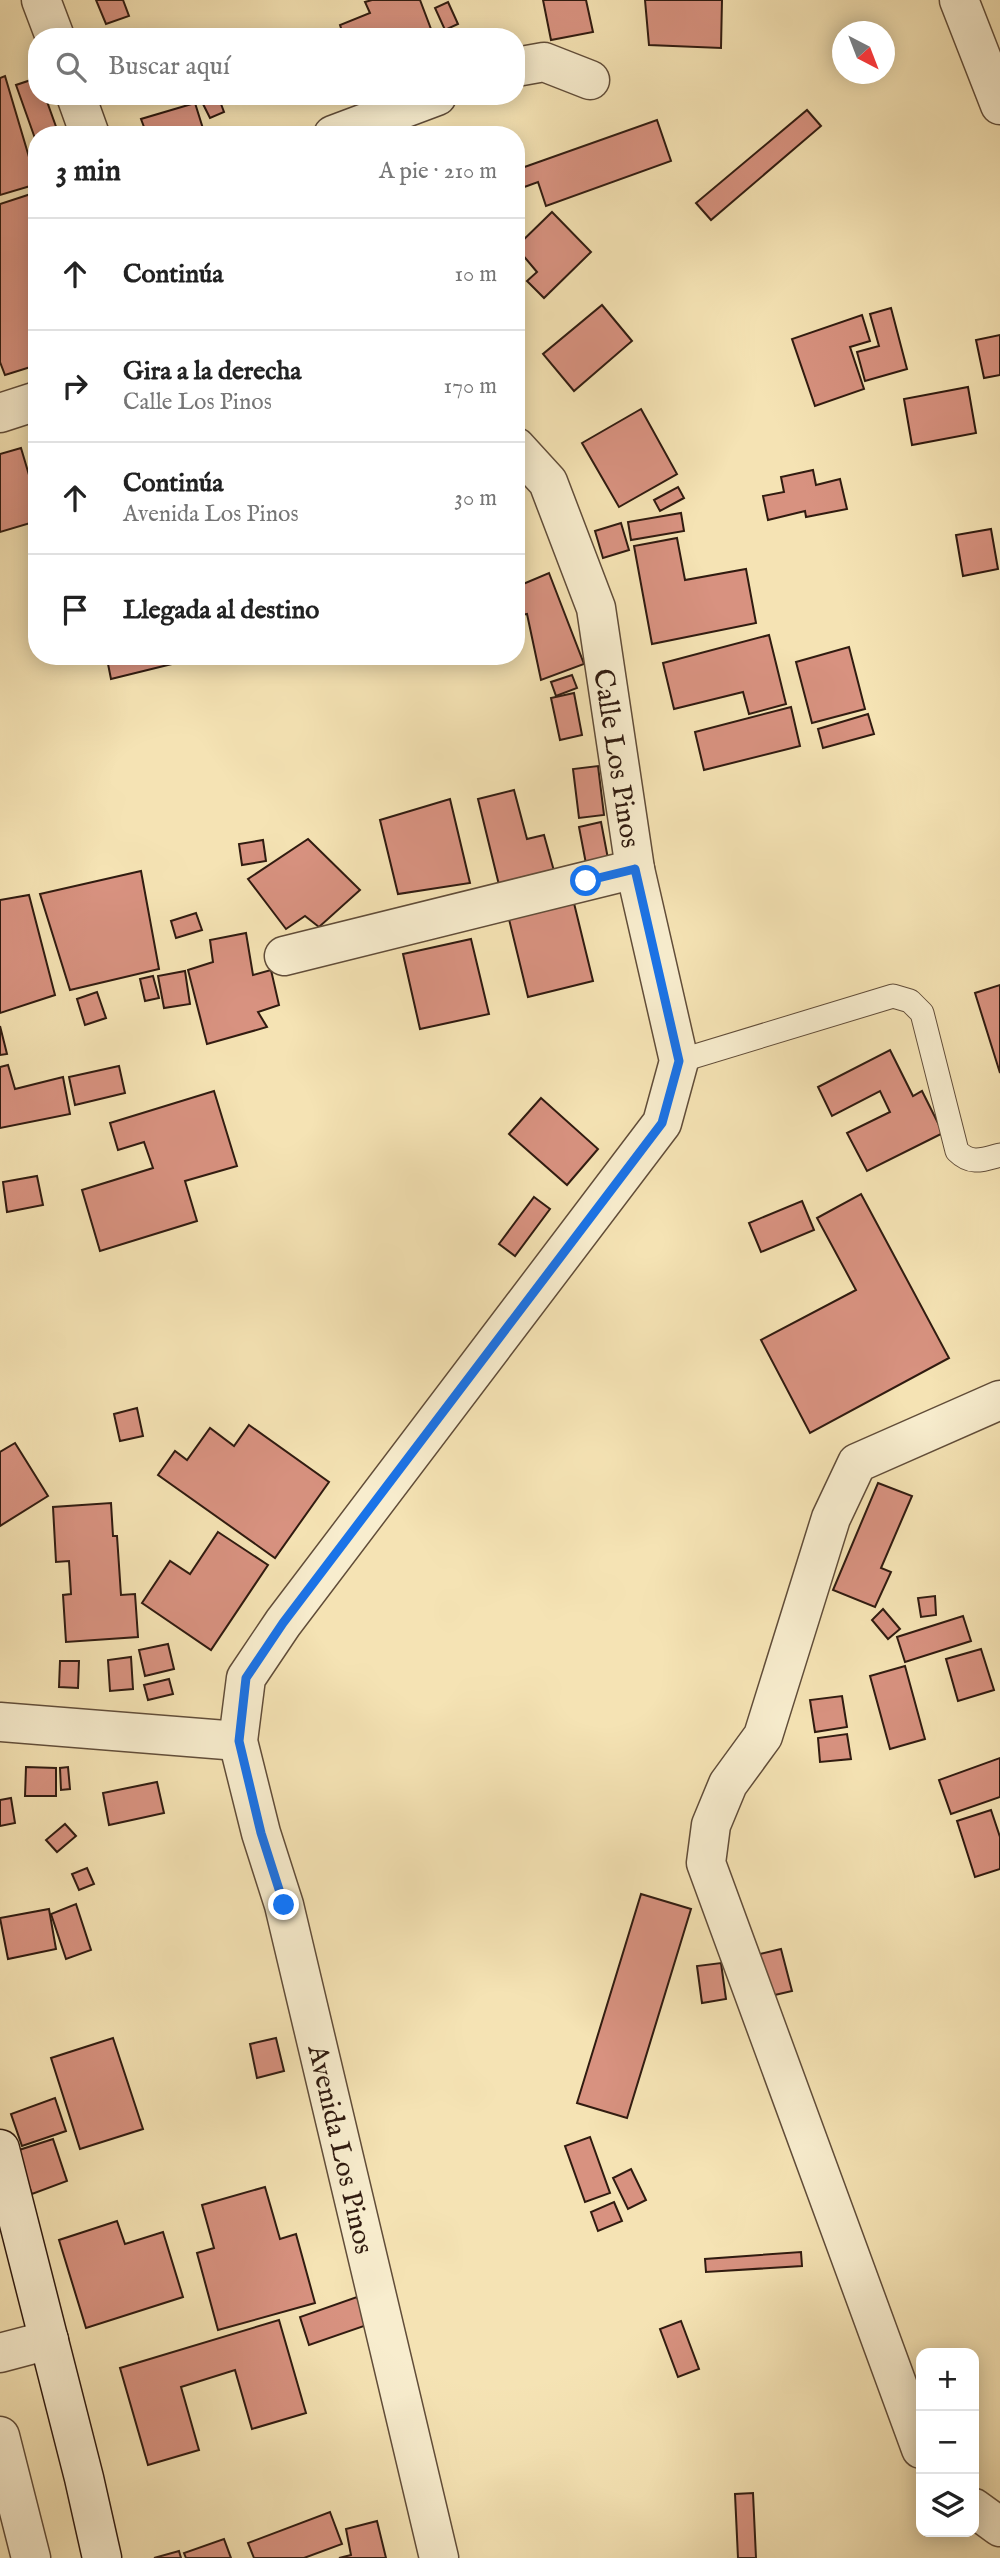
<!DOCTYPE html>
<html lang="es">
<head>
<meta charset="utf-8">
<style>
  body { margin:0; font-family:"IM FELL English",serif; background:#f2f2f2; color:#222 }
  .controls { position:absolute; right:21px; bottom:21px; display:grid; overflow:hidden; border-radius:14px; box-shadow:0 4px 18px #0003 }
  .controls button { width:63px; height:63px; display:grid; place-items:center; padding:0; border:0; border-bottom:2px solid #e0e0e0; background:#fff; color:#222; font:35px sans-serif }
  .compass { position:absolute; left:832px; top:21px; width:63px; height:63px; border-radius:50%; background:#fff; box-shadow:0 4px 18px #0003; rotate:138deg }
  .stop { position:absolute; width:21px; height:21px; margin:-16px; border:5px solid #1a73e8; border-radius:50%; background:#fff }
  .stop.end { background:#1a73e8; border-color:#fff; box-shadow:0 2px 7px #0008 }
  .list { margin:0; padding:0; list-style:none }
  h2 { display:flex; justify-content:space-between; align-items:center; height:91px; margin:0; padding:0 28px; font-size:30px }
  h2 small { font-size:23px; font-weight:400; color:#767676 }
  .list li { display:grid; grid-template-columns:46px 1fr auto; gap:21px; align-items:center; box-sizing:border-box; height:112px; padding:0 28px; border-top:2px solid #e0e0e0 }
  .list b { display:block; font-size:26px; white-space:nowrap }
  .list p { margin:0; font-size:23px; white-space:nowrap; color:#767676 }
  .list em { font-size:23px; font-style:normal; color:#767676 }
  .icon { flex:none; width:38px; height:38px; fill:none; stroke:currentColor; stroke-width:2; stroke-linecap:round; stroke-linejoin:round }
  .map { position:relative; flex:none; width:1000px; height:2558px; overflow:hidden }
  .search { position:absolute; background:#fff; box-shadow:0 4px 18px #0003; left:28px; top:28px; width:497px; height:77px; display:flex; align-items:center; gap:18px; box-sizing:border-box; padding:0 24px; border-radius:28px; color:#767676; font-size:26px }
  .panel { position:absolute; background:#fff; box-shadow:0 4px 18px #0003; left:28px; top:126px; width:497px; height:539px; border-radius:28px }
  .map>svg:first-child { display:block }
</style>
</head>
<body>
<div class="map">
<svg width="1000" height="2558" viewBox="0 0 1000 2558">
  <rect width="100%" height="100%" fill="#f5e3b4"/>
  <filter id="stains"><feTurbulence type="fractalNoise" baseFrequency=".00286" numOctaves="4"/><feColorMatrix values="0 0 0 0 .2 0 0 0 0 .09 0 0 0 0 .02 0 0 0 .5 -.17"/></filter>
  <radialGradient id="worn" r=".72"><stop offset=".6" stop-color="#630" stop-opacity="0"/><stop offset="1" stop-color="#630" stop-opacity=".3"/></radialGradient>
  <g fill="#d89280" stroke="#301b10" stroke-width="2">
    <polygon points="96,0 123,0 129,16 106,24"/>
    <polygon points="372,0 420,0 434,37 344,37 340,25 370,13 365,2"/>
    <polygon points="543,0 586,0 593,32 551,40"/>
    <polygon points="645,0 722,0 721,48 649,45"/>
    <polygon points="448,2 458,24 445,30 435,8"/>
    <polygon points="5,76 37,184 0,195 0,78"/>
    <polygon points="37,78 37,96 45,96 59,135 37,135 37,144 16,85"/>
    <polygon points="218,96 224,112 210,118 202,102"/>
    <polygon points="195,103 205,135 147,135 141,119"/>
    <polygon points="807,110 821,126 711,220 696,203"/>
    <polygon points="657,120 671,161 546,206 538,182 516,190 516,170"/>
    <polygon points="37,192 37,365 5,375 0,362 0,204"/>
    <polygon points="552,212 591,252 544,298 527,281 537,272 516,247"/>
    <polygon points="602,305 632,341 574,391 543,354"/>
    <polygon points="891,308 907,369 865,381 857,352 879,346 870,314"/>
    <polygon points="862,315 870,341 850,347 864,389 815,406 792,339"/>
    <polygon points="1000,335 1000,375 984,378 976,340"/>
    <polygon points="968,387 976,433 912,445 904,399"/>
    <polygon points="641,409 677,474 619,507 582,443"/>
    <polygon points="21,448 37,502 37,521 0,532 0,454"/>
    <polygon points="813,470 816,485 840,479 847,509 806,517 805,511 768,520 763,496 784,492 781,477"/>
    <polygon points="678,487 684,498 660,511 654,500"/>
    <polygon points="681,513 684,531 631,540 628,522"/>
    <polygon points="621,523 629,550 603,558 595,531"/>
    <polygon points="991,529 998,569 963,576 956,535"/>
    <polygon points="677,538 685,580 746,569 756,623 652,644 634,546"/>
    <polygon points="549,573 584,664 541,680 527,614 516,616 516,587"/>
    <polygon points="769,635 786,704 749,714 743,692 674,709 663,663"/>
    <polygon points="849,647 865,709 812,723 796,662"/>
    <polygon points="119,656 174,656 176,663 111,679 107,659"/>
    <polygon points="572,675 577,688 556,696 551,682"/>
    <polygon points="574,693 582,735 560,740 551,698"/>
    <polygon points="791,707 800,746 704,770 695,732"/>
    <polygon points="868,714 874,734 823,748 818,729"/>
    <polygon points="598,766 604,815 579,818 573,769"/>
    <polygon points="514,790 527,839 544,835 554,871 499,885 478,799"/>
    <polygon points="450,799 470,883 398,894 380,820"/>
    <polygon points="601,822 609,864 587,869 579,827"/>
    <polygon points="308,839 360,890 319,927 305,916 286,929 248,879"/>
    <polygon points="263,840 266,861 242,865 239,844"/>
    <polygon points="141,871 159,969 70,990 40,894"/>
    <polygon points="29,895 55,995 0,1013 0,900"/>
    <polygon points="572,895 593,981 528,997 507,911"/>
    <polygon points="196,913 202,930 176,938 171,921"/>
    <polygon points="246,933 253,975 271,970 279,1005 258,1012 267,1027 207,1044 188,970 213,962 210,940"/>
    <polygon points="471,939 489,1014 420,1029 403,954"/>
    <polygon points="185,971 190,1004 164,1008 158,976"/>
    <polygon points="153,976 159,998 145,1001 140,979"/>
    <polygon points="1000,985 1000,1073 975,993"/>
    <polygon points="97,992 106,1018 85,1025 77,999"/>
    <polygon points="0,1026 7,1054 0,1055"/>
    <polygon points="890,1050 913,1096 922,1091 943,1133 867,1171 847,1133 890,1112 880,1091 832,1116 818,1087"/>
    <polygon points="8,1065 15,1089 63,1077 70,1114 0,1128 0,1067"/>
    <polygon points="119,1066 125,1093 75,1105 69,1077"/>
    <polygon points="214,1091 237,1166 185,1181 197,1221 100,1251 82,1190 153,1168 144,1142 118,1150 110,1123"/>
    <polygon points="541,1098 598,1149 567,1185 509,1134"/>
    <polygon points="37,1176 43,1205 7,1212 3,1182"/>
    <polygon points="861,1194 949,1358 810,1433 761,1340 856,1290 817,1218"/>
    <polygon points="534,1197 550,1209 515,1256 499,1244"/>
    <polygon points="802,1201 814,1230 761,1252 749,1223"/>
    <polygon points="137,1408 143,1436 120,1441 114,1414"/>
    <polygon points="249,1425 329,1482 275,1558 158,1475 175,1451 187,1460 210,1428 234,1446"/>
    <polygon points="15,1443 48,1496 0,1526 0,1452"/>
    <polygon points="878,1483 912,1496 881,1568 891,1572 875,1607 833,1590"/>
    <polygon points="111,1503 113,1536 117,1536 121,1595 135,1594 138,1637 66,1642 63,1595 71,1594 69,1561 56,1562 53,1507"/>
    <polygon points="218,1532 268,1565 211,1650 142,1603 170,1561 190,1574"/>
    <polygon points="935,1596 936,1615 921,1617 918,1598"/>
    <polygon points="883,1609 900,1629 888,1639 872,1620"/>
    <polygon points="963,1616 971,1641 905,1662 897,1637"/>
    <polygon points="168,1644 174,1669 145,1676 139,1650"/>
    <polygon points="981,1649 994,1690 958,1701 946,1659"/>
    <polygon points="131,1657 133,1689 110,1691 108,1660"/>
    <polygon points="60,1661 79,1661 78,1688 59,1687"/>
    <polygon points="905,1666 925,1739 890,1749 870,1676"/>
    <polygon points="169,1679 173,1694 148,1700 144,1685"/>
    <polygon points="842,1696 847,1727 815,1732 810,1700"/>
    <polygon points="847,1734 851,1759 820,1762 818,1738"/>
    <polygon points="1000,1758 1000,1797 951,1814 939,1780"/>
    <polygon points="26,1767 56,1768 56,1796 25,1796"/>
    <polygon points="68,1767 70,1789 61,1790 60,1768"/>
    <polygon points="157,1782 164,1813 109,1825 103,1793"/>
    <polygon points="11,1798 15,1823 0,1826 0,1800"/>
    <polygon points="991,1810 1000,1837 1000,1869 975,1877 957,1821"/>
    <polygon points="65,1824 76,1836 57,1852 46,1840"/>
    <polygon points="87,1868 94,1884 79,1890 72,1874"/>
    <polygon points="641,1894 691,1909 627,2118 577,2103"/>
    <polygon points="76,1904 91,1950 66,1959 51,1914"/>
    <polygon points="49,1909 56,1949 8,1959 0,1918"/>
    <polygon points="781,1949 792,1991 766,1997 756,1955"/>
    <polygon points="721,1963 726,1999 702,2003 697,1966"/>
    <polygon points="113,2038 143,2129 80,2149 51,2058"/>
    <polygon points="276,2038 284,2071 257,2078 250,2044"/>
    <polygon points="55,2098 66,2131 22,2146 11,2114"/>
    <polygon points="590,2137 610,2193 585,2202 565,2146"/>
    <polygon points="53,2139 67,2181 32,2194 16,2151"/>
    <polygon points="631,2169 646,2200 628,2209 613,2178"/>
    <polygon points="265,2187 280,2239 296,2234 315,2303 218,2330 197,2253 214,2248 202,2205"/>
    <polygon points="614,2202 622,2221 598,2231 591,2212"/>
    <polygon points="117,2221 125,2244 163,2232 183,2297 86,2328 59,2240"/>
    <polygon points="801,2252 802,2266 706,2272 705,2259"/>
    <polygon points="357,2297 367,2325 309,2345 300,2317"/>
    <polygon points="279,2320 306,2413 252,2429 235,2370 181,2387 199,2450 148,2465 120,2368"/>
    <polygon points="681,2321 699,2369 678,2377 660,2329"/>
    <polygon points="753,2493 756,2558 738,2558 735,2494"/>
    <polygon points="330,2512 342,2544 304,2558 254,2558 248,2543"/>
    <polygon points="377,2521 386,2558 339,2558 351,2555 346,2529"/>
    <polygon points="224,2539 231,2558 186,2558 184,2553"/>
    <polygon points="179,2551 181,2558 154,2558"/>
  </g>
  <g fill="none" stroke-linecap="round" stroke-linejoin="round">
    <g stroke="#614d39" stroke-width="25">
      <path id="lane" d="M679,1061l214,-65 17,5 12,12 35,138c14,14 25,9 43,4"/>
    </g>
    <g stroke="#614d39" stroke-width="41">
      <g id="street">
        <polyline points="41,0 55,37"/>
        <polyline points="959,0 1000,105"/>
        <polyline points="516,67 544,62 590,80"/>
        <polyline points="76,96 90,135"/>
        <polyline points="333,135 437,96"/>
        <polyline points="0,413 37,401"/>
        <polyline points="284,956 635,869"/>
        <polyline points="0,1722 238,1741"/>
        <polyline points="0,2353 49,2340"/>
        <polyline points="0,2436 31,2558"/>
        <polyline points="921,2449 706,1863 711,1825 728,1784 763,1736 831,1518 857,1463 1000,1400"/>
        <polyline points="974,2508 1000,2527"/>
        <polyline points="439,2558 284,1905 261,1833 238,1741 246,1678 283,1623 662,1123 679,1061 635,869 596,608 548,482 516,447"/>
      </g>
    </g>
    <g stroke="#301b10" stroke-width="41">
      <polyline id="secondary" points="0,2149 84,2478 102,2558"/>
    </g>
    <use href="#lane" stroke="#f8edce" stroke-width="23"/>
    <use href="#street" stroke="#f8edce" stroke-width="38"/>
    <use href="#secondary" stroke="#f8edce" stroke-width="38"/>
  </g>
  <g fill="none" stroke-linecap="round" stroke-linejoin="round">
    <polyline stroke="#1a73e8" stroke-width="9" points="284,1905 261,1833 239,1741 246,1678 283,1623 662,1123 679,1061 635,869 586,881"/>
  </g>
  <g text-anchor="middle" stroke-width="5" stroke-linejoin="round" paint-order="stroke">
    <g font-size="28" fill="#301b10" stroke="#f8edce">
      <text transform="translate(618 758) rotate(81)" y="10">Calle Los Pinos</text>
      <text transform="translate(342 2149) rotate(77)" y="10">Avenida Los Pinos</text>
    </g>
  </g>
  <rect width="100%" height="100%" filter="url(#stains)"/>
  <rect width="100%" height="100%" fill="url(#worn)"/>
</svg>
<div class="controls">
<button>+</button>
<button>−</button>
<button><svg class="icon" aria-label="layers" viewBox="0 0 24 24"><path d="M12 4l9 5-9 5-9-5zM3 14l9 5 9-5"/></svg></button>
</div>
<svg class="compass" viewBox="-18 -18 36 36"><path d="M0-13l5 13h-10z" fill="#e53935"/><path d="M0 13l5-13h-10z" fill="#767676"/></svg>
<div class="stop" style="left:586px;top:881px"></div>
<div class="stop end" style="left:284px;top:1905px"></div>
<div class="search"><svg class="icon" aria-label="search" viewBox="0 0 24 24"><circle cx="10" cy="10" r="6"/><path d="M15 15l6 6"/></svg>Buscar aquí</div>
<section class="panel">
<h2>3 min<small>A pie · 210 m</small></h2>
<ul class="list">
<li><svg class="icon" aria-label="ahead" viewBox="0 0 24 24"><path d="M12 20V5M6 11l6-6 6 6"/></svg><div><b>Continúa</b></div><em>10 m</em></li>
<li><svg class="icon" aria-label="right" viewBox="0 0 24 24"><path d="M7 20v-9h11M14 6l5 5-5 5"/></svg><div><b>Gira a la derecha</b><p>Calle Los Pinos</p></div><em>170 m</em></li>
<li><svg class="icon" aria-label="ahead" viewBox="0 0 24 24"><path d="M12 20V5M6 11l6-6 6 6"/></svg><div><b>Continúa</b><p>Avenida Los Pinos</p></div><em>30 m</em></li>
<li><svg class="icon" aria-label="arrive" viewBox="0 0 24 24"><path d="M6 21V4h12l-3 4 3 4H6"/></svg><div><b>Llegada al destino</b></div></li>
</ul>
</section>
</div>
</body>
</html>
